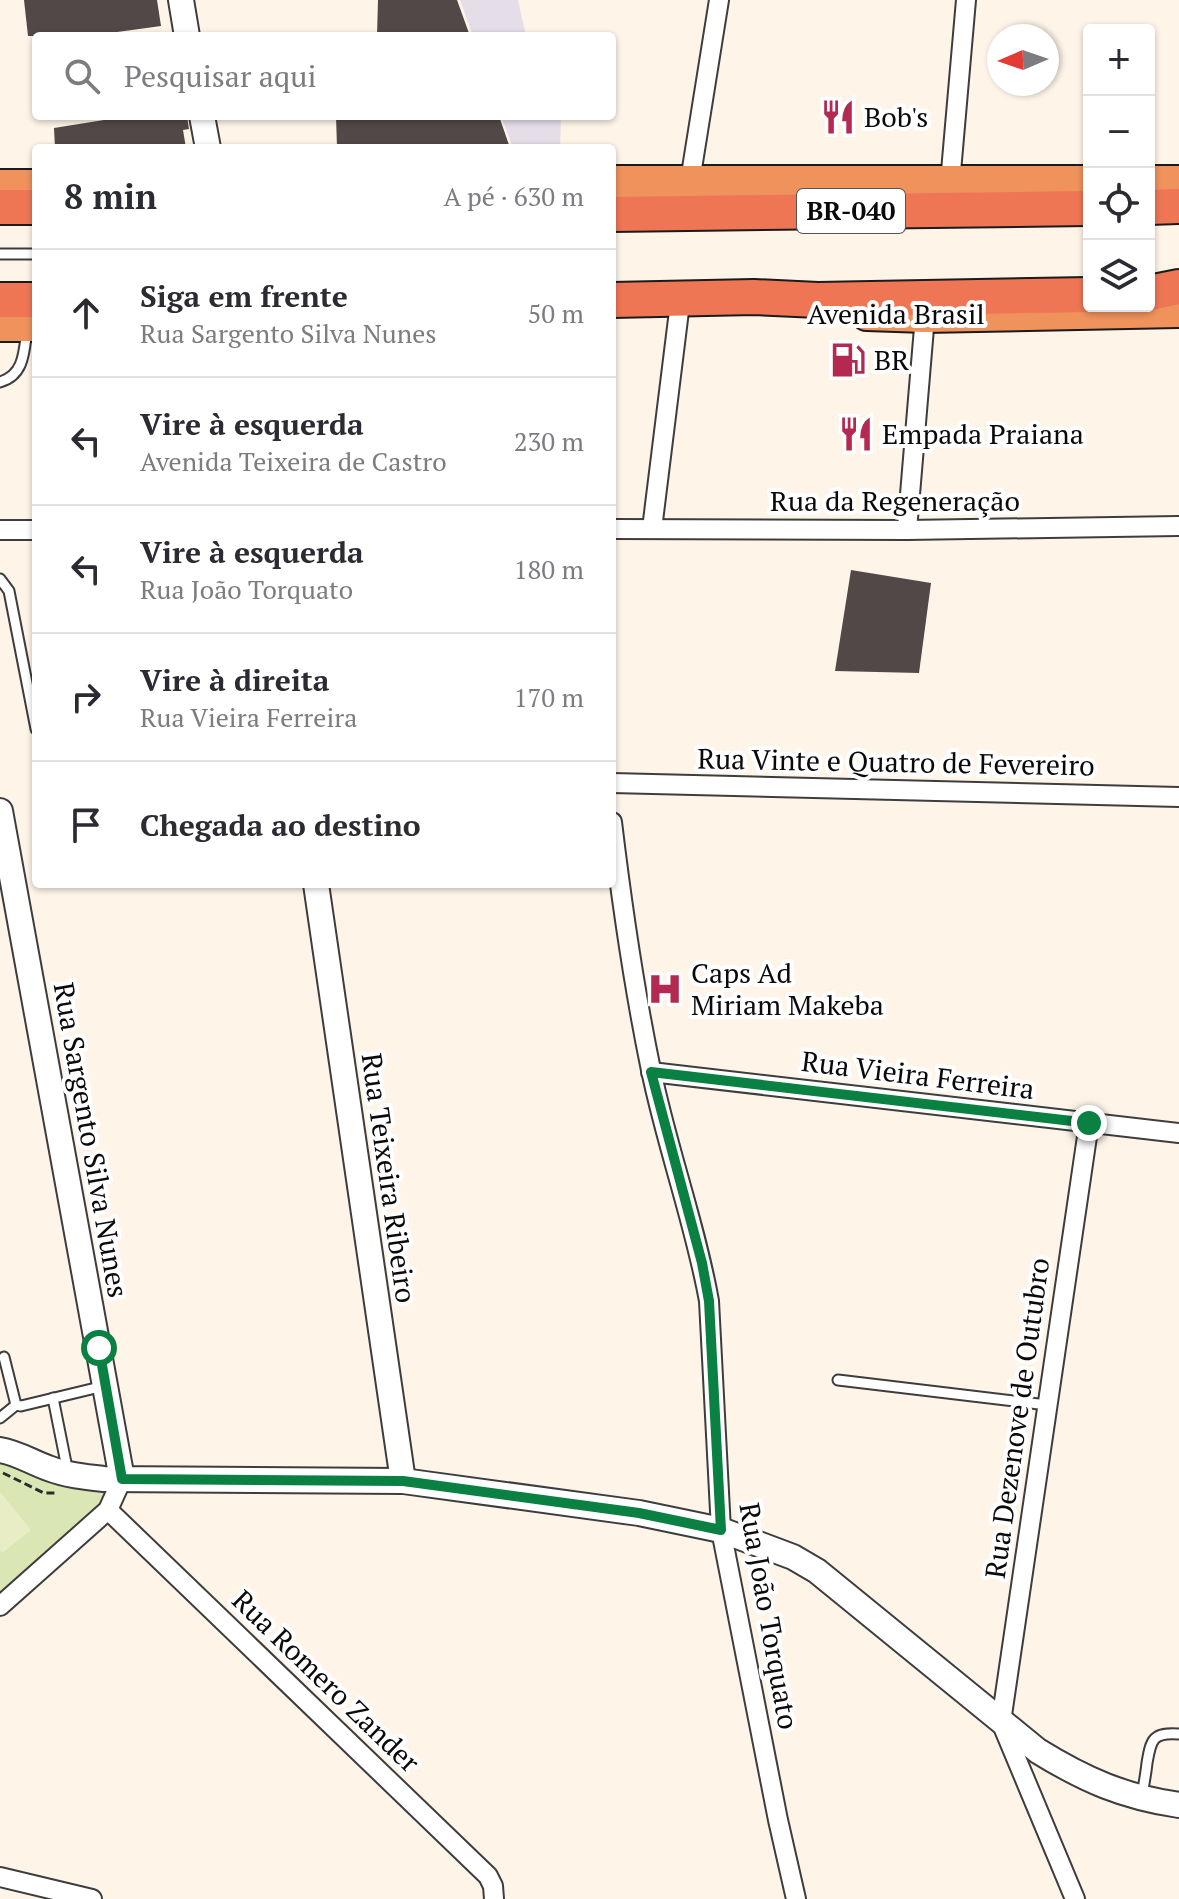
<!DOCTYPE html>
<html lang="pt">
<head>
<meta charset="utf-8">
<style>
  body { margin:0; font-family:"PT Serif",serif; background:#f2f2f3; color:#2b2b33 }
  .controls { position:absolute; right:24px; top:24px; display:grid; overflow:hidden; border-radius:8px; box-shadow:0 2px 6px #0004 }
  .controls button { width:72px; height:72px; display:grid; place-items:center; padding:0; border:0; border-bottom:2px solid #e1e1e2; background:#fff; color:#2b2b33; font:40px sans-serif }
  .compass { position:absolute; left:987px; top:24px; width:72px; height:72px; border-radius:50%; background:#fff; box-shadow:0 2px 6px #0004; rotate:268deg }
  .stop { position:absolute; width:24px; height:24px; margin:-18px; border:6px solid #0b8043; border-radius:50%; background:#fff }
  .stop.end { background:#0b8043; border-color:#fff; box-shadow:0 2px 8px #0008 }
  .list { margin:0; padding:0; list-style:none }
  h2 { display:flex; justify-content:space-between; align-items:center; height:104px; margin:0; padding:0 32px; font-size:34px }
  h2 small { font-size:26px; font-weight:400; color:#7c7c81 }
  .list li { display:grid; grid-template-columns:52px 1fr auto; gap:24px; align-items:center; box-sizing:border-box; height:128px; padding:0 32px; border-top:2px solid #e1e1e2 }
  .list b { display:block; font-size:30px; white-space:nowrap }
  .list p { margin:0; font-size:26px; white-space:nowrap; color:#7c7c81 }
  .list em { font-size:26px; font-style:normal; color:#7c7c81 }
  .icon { flex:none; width:44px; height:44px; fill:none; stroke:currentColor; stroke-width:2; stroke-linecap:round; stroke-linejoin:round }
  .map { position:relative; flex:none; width:1179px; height:1899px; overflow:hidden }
  .search { position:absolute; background:#fff; box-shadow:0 2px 6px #0004; left:32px; top:32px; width:584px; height:88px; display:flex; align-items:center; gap:20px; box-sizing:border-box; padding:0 28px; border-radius:8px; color:#7c7c81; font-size:30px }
  .panel { position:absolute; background:#fff; box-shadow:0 2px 6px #0004; left:32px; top:144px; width:584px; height:744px; border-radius:8px }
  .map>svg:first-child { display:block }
</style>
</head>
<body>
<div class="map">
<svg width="1179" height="1899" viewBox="0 0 1179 1899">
  <rect width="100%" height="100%" fill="#fef4e8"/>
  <g fill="#e5dee9">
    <polygon points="460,0 518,0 526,36 473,36"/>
    <polygon points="501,116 561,116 560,148 513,148"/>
  </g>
  <polygon fill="#dae6b4" points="0,1459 116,1490 0,1607"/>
  <polygon fill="#e9edc5" points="0,1492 31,1530 2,1553 0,1550"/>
  <g fill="#524847">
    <polygon points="24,0 157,0 161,26 88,36 28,36"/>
    <polygon points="378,0 457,0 470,36 377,36"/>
    <polygon points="129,116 187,116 189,129 183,130 186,148 55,148 54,128"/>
    <polygon points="336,116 499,116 510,148 337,148"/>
    <polygon points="851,570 931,583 919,673 835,671"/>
  </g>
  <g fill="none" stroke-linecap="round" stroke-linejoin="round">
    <g stroke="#3d3d3d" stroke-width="13">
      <g id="service">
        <polyline points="0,254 36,254"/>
        <path d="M0,382c25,-7 24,-32 27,-53"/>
        <polyline points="0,579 9,591 36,729"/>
        <polyline points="4,1357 16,1405 21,1406 104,1386"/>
        <polyline points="838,1380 1047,1405"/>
        <polyline points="53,1398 68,1473"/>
        <polyline points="0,1418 16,1405"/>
        <path d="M1142,1795c2,-11 4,-22 5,-32 4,-24 6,-31 32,-29"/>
      </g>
    </g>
    <g stroke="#3d3d3d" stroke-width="22">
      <g id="minor">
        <polyline points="690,181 719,0"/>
        <polyline points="950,183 966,0"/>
        <polyline points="612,529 907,530 1179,526"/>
        <polyline points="652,529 679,311"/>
        <polyline points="0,530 36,530"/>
        <polyline points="907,530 925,316"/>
        <polyline points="612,783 1179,797"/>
        <path d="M612,822c10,83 22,166 39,248 16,78 44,153 58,231l12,229 57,290 18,79"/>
        <polyline points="651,1072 1179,1133"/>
        <polyline points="108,1510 488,1876 493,1886 494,1899"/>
        <polyline points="0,1606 108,1510 122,1479"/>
        <polyline points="0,1877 92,1899"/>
        <polyline points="1075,1899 1001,1722 1089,1123"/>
      </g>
    </g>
    <g stroke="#3d3d3d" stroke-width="28">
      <g id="tertiary">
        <polyline points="181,0 187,36"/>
        <polyline points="202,116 208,148"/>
        <polyline points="0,811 122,1479"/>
        <polyline points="316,884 403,1481"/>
        <path d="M0,1450c18,3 31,12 48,18 18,7 37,9 56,11l299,2 236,32 82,17 72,27 24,14 221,180c47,29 86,46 141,54"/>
      </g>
    </g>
    <g stroke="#1b1b1b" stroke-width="36">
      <g id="trunk">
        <polyline points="612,182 1089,182"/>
        <polyline points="1149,182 1179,182"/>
        <polyline points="0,186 36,186"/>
        <polyline points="867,314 925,316 1179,311"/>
        <polyline points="0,325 36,325"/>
      </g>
    </g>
    <g stroke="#1b1b1b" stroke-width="38">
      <g id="motorway">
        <polyline points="0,207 36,207"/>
        <polyline points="1149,207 1179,206"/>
        <polyline points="612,214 1089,208"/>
        <polyline points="1149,293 1179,287"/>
        <polyline points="0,300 36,300"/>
        <polyline points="612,300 754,297 818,300 1089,295"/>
      </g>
    </g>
    <polyline stroke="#2c2c2c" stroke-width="3" stroke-dasharray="8 4" stroke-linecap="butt" points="3,1473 44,1493 55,1493"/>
    <use href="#service" stroke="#fff" stroke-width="9"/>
    <use href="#minor" stroke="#fff" stroke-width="18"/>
    <use href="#tertiary" stroke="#fff" stroke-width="24"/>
    <use href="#trunk" stroke="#f0925c" stroke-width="32"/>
    <use href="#motorway" stroke="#ee7655" stroke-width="34"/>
  </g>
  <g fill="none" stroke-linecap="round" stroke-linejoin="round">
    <polyline stroke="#0b8043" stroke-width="10" points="99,1348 122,1479 403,1481 639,1513 721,1530 709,1301 702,1263 651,1072 1089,1123"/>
  </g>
  <defs>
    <g id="restaurant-bare" transform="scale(2.76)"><path d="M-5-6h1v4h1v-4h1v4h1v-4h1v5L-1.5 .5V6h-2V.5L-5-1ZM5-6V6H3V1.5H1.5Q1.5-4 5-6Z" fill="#b32951" stroke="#fff" stroke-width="2.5" paint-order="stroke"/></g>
    <g id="fuel-bare" transform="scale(2.76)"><path d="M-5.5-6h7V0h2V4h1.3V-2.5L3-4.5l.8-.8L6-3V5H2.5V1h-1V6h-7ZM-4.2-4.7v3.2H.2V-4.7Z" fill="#b32951" stroke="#fff" stroke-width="2.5" paint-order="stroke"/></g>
    <g id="hospital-bare" transform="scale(2.76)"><path d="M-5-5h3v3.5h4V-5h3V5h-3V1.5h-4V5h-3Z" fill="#b32951" stroke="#fff" stroke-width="2.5" paint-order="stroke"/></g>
  </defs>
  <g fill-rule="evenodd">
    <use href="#restaurant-bare" x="838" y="117"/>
    <use href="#fuel-bare" x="848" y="360"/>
    <use href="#restaurant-bare" x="856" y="434"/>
    <use href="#hospital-bare" x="665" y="989"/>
  </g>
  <g text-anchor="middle" stroke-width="8" stroke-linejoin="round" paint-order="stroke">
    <rect fill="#fff" stroke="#545454" stroke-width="2" x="797" y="189" width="108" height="44" rx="6"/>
    <g font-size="26" font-weight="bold" fill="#0a0a0a">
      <text x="851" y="220">BR-040</text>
    </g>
    <g font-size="28" fill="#0a0a0a" stroke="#fff" text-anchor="start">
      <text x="864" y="127">Bob's</text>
      <text x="874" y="370">BR</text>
      <text x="882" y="444">Empada Praiana</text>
      <text x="691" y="983">Caps Ad<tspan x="691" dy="32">Miriam Makeba</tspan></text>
    </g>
    <g font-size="28" fill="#0a0a0a" stroke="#fff">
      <text x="896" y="324">Avenida Brasil</text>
      <text x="895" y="511">Rua da Regeneração</text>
      <text transform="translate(896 762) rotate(1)" y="10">Rua Vinte e Quatro de Fevereiro</text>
      <text transform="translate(918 1075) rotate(7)" y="10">Rua Vieira Ferreira</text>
      <text transform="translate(91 1140) rotate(80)" y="10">Rua Sargento Silva Nunes</text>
      <text transform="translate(389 1178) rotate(82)" y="10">Rua Teixeira Ribeiro</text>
      <text transform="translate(1017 1418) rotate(-82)" y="10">Rua Dezenove de Outubro</text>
      <text transform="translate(769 1616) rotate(80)" y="10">Rua João Torquato</text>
      <text transform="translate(326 1681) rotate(44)" y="10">Rua Romero Zander</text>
    </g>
  </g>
</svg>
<div class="controls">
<button>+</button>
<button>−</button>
<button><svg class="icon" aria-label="locate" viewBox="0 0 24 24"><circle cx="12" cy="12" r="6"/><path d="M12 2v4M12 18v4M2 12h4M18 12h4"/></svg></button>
<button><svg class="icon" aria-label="layers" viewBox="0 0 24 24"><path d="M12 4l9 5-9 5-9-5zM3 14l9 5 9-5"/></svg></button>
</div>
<svg class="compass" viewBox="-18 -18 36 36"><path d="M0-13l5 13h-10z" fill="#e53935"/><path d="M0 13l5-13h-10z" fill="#7c7c81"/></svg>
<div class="stop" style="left:99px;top:1348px"></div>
<div class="stop end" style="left:1089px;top:1123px"></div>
<div class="search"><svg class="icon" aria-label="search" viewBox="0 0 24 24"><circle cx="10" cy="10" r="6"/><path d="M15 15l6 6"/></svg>Pesquisar aqui</div>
<section class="panel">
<h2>8 min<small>A pé · 630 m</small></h2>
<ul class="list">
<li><svg class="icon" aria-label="ahead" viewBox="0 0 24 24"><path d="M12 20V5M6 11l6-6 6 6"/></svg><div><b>Siga em frente</b><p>Rua Sargento Silva Nunes</p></div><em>50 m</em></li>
<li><svg class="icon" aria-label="left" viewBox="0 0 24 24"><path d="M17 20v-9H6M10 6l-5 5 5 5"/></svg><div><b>Vire à esquerda</b><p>Avenida Teixeira de Castro</p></div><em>230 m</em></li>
<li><svg class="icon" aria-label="left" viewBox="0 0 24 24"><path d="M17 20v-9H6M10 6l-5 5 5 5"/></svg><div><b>Vire à esquerda</b><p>Rua João Torquato</p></div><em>180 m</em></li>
<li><svg class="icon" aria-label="right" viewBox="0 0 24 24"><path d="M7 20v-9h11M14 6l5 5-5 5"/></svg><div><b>Vire à direita</b><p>Rua Vieira Ferreira</p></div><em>170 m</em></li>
<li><svg class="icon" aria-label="arrive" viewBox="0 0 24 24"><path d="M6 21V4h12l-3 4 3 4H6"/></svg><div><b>Chegada ao destino</b></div></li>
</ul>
</section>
</div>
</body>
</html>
